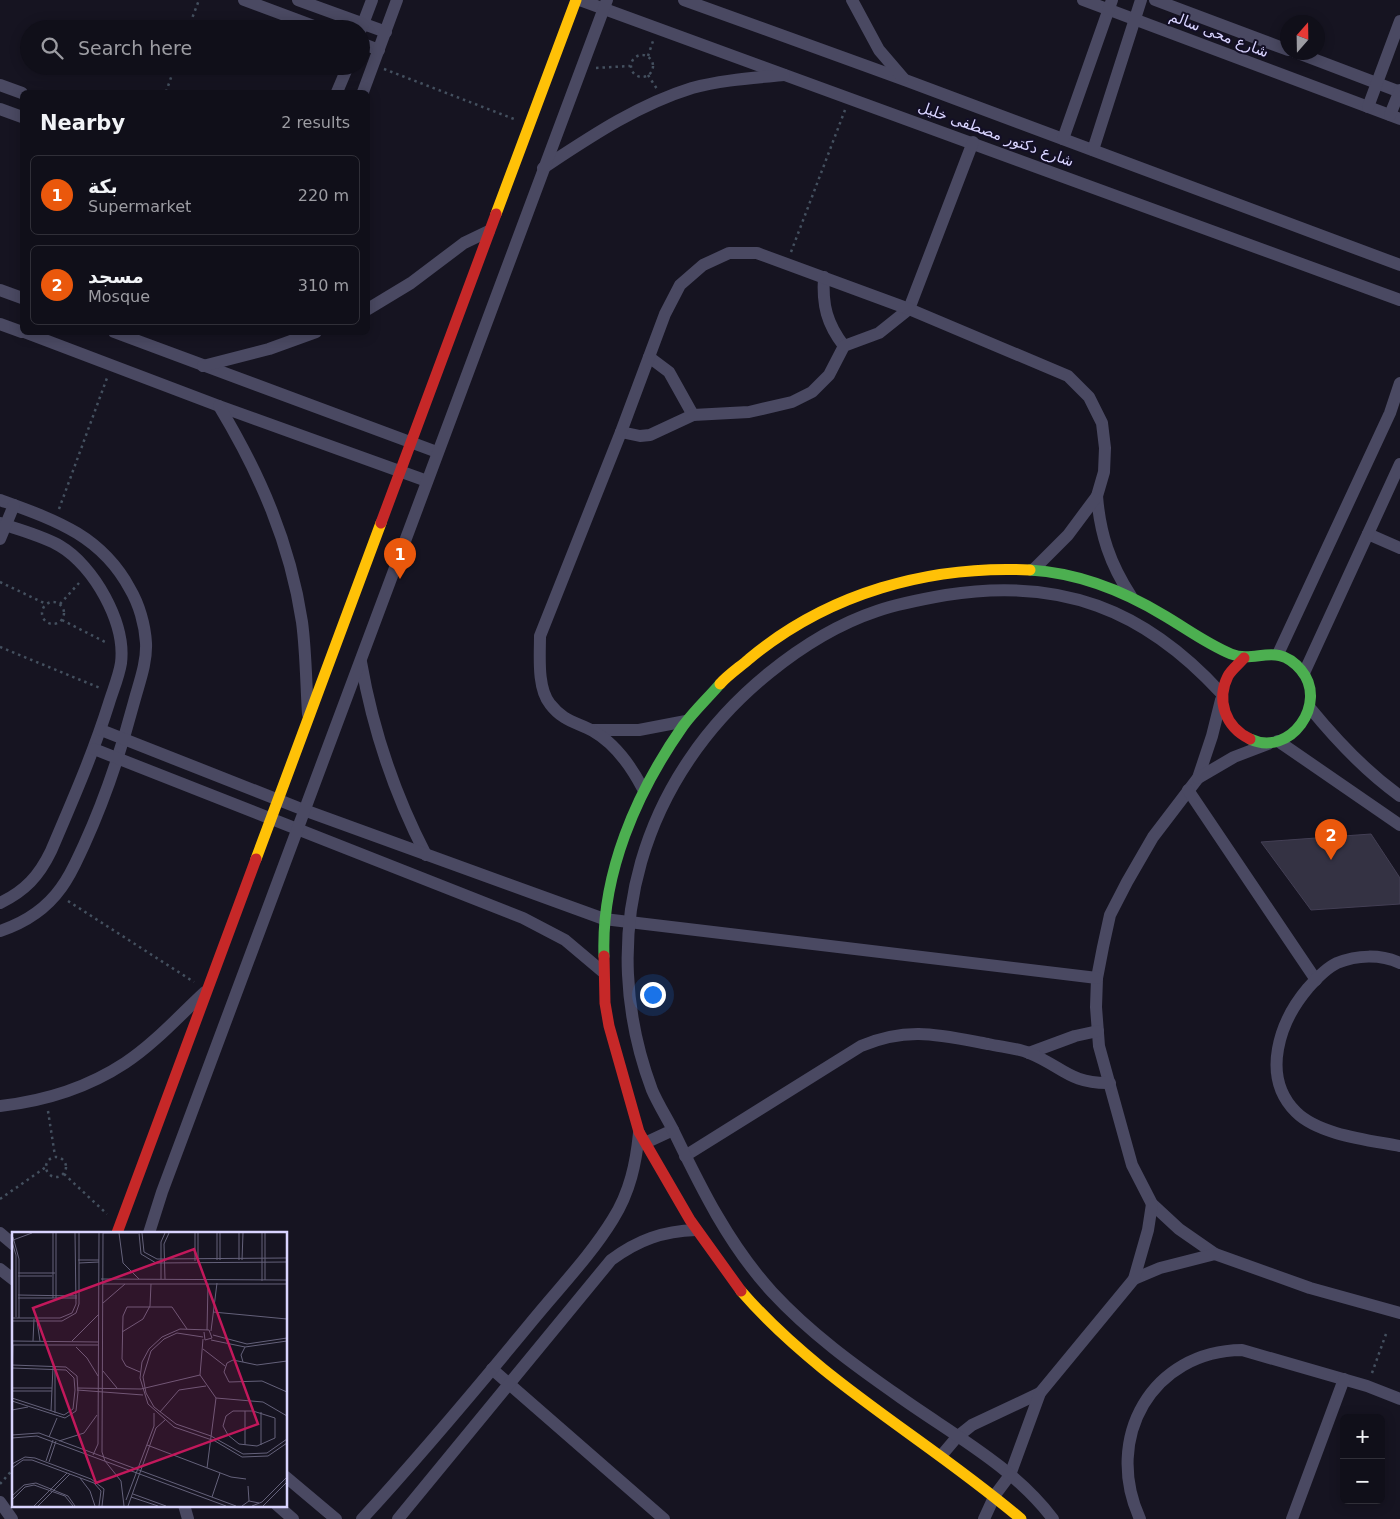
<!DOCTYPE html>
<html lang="en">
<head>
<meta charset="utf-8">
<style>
  body { margin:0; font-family:"DejaVu Sans",Cairo,sans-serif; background:#191822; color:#f1f3f6 }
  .controls { position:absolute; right:15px; bottom:15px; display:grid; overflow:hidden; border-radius:8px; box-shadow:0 2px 12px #0003 }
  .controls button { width:45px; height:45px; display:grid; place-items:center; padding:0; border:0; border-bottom:1px solid #302f38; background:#100f19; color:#f1f3f6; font:25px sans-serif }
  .compass { position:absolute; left:1280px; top:15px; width:45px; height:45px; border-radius:50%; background:#100f19; box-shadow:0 2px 12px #0003; rotate:20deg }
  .you { position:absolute; left:652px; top:994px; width:18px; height:18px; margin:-12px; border:4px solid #fff; border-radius:50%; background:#1a73e8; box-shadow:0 0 0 8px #1a73e833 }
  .badge { display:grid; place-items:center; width:32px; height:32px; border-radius:50%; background:#ea580c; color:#fff; font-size:16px; font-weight:700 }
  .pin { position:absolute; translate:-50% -41px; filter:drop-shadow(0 1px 2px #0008) }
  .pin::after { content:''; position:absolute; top:26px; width:18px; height:15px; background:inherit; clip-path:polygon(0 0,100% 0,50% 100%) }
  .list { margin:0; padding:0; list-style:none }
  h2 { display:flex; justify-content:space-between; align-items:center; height:65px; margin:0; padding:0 20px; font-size:21px }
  h2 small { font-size:16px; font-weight:400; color:#9c9ca2 }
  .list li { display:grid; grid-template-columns:32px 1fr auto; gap:15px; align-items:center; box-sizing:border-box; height:80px; margin:0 10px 10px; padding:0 10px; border:1px solid #302f38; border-radius:8px }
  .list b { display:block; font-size:19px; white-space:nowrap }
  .list p { margin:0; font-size:16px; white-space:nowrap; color:#9c9ca2 }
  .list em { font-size:16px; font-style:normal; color:#9c9ca2 }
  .icon { flex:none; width:28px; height:28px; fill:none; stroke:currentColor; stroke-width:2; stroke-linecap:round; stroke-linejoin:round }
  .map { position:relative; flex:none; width:1400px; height:1519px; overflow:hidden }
  .search { position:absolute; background:#100f19; box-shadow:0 2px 12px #0003; left:20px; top:20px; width:350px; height:55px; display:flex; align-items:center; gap:12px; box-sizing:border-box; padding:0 18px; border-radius:28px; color:#9c9ca2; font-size:19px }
  .panel { position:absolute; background:#100f19; box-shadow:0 2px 12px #0003; left:20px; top:90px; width:350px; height:245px; border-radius:8px }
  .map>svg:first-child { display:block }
</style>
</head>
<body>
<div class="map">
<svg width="1400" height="1519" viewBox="0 0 1400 1519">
  <rect width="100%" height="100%" fill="#161421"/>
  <polygon fill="#343243" stroke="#433f54" points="1371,834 1400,878 1400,904 1311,910 1261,842"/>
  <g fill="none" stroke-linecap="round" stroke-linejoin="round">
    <g stroke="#44505f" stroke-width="2.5" stroke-dasharray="2.5 4" stroke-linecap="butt">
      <polyline points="188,29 199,0"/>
      <circle cx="642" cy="66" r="11"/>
      <polyline points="648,56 653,41"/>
      <polyline points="596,68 630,66"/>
      <polyline points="384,69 514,119"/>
      <polyline points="648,75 657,89"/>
      <polyline points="166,92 175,66"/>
      <polyline points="791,252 845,110"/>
      <polyline points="59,509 107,378"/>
      <polyline points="0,582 46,604"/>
      <circle cx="53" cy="613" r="11"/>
      <polyline points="60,604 79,583"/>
      <polyline points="62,620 107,643"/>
      <polyline points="0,647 100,688"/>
      <polyline points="68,901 194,982"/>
      <polyline points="48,1111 55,1156"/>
      <circle cx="56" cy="1167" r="10"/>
      <polyline points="64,1174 107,1214"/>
      <polyline points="0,1199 46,1167"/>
      <polyline points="1372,1373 1386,1334"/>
      <polyline points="0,1484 14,1468"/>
    </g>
    <g stroke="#4a4962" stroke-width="12">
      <polyline points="244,0 322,29"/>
      <polyline points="298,0 386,32"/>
      <polyline points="580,0 1400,300"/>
      <polyline points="684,0 905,80 1400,265"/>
      <polyline points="852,0 879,50 903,78"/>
      <polyline points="1083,0 1400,119"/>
      <polyline points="1155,0 1288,50"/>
      <polyline points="361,29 372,0"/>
      <polyline points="361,43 379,50"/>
      <polyline points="1295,52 1400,92"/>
      <polyline points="0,85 22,93"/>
      <polyline points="337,92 348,66"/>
      <polyline points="363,92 397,0"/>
      <polyline points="1368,107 1400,21"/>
      <polyline points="0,109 22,117"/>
      <polyline points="1390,115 1400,90"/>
      <polyline points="1063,139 1112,0"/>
      <polyline points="1093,150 1141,0"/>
      <path d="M543,168c47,-31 94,-63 149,-80 29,-8 62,-10 92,-13"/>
      <path d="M824,277c-2,28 3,47 20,69"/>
      <polyline points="0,290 22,298"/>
      <polyline points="368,309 411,283 464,243 489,231"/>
      <polyline points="0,324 22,332"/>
      <polyline points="24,332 219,406 427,481"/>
      <polyline points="114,332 437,452"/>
      <polyline points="649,357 669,372 693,415"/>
      <polyline points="203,366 269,349 316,332"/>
      <path d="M219,406c41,68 71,137 83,216 4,30 4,61 6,92"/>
      <polyline points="621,432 640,436 650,435 693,415 749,412 792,402 812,392 829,375 844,346 879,333 909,309 973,142"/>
      <path d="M1097,496c3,38 13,68 34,100"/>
      <path d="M0,500c55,20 101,35 130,89 9,15 15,36 16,54 1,20 -7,40 -12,59 -13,49 -29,97 -50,143 -7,15 -13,30 -23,43 -15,21 -37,35 -61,43"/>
      <path d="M0,523c19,7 43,13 60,23 34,20 66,77 61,117 -2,13 -8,27 -12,40 -16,51 -37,99 -58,148 -12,25 -26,40 -51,52"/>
      <polyline points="1368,534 1400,548"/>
      <polyline points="0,539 14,505"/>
      <polyline points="1278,654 1390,413 1400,383"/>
      <path d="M361,662c12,69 33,131 65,193"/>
      <polyline points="1304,673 1400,464"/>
      <polyline points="1221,700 1212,736 1198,778 1153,837 1127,882 1110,915 1103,947 1097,978 1096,1007 1099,1046 1132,1165 1152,1204 1179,1229 1215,1254 1310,1288 1400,1313"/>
      <path d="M1310,708c27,33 55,63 90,88"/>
      <polyline points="101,730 304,810 604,919 1097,978"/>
      <polyline points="592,730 639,730 686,721"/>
      <polyline points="1278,741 1400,825"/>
      <polyline points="94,749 523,918 565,940 603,972"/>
      <polyline points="1198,778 1234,757 1268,744"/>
      <path d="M643,789c-12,-23 -27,-45 -50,-58 -17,-9 -30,-10 -43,-27 -13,-16 -10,-48 -10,-68l81,-204 44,-118 15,-29 23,-20 26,-12h28l152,56 159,67 21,21 13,26 3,25 -1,24 -7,24 -29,39 -35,35"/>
      <polyline points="1188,790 1316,980"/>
      <path d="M1400,963c-20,-9 -43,-8 -63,0 -11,5 -21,16 -29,25 -28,33 -48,88 -12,124 23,23 73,28 104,34"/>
      <polyline points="1029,1053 1075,1036 1098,1031"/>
      <path d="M0,1106c45,-5 87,-18 125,-43 29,-19 55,-48 80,-71"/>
      <polyline points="645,1143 673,1130"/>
      <path d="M685,1156l176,-110c47,-20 79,-11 127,-2 13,3 29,4 41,9 33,13 40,31 81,30"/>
      <polyline points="0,1233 14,1245"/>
      <polyline points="149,1233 162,1192 607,0"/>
      <polyline points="0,1269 14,1280"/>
      <polyline points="1134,1279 1160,1268 1215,1254"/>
      <polyline points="492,1369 664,1519"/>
      <polyline points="941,1456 957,1437 972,1425 1040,1393"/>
      <polyline points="286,1477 336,1519"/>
      <polyline points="0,1502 12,1519"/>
      <polyline points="184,1505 188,1519"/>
      <polyline points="277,1505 293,1519"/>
      <path d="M362,1519c59,-64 115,-131 171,-199 27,-33 58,-65 80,-101 17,-27 23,-56 26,-86"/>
      <path d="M398,1519l213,-259c27,-20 52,-29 85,-30"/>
      <polyline points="984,1519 995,1495 1010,1475 1040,1393 1134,1279 1148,1230 1152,1204"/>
      <path d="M1053,1519c-39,-52 -101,-85 -153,-122 -46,-32 -90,-64 -128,-105 -43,-47 -71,-104 -98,-160 -7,-14 -16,-28 -22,-42 -58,-155 -10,-314 117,-417 32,-26 69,-49 108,-62 23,-8 46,-12 69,-16 114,-18 198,14 275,98"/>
      <path d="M1140,1519c-37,-81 12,-168 102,-169l125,36 33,13"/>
      <polyline points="1292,1519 1344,1379"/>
    </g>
    <g stroke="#4caf50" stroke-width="11">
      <path d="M1030,570c49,3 94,21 135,46 22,13 42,28 66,38 25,10 46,-13 70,16 28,33 -11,88 -51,69"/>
      <path d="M604,956c-3,-82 32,-163 79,-230 11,-15 25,-28 37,-42"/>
    </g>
    <g stroke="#ffc107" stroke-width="11">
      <polyline points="496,214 576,0"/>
      <path d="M720,684c9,-10 20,-17 29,-25 79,-66 180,-94 281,-89"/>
      <polyline points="256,859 381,523"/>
      <path d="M741,1291c79,91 189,150 280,228"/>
    </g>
    <g stroke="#c62828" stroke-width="11">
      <polyline points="381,523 496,214"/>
      <path d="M1244,658c-5,6 -12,11 -16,18 -12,24 -3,51 22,63"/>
      <polyline points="604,956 605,1003 609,1026 639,1132 690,1220 741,1291"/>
      <polyline points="117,1233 256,859"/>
    </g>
  </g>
  <g text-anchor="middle" stroke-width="4" stroke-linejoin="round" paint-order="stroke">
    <g font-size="15" fill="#d9d4ff" stroke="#130f26">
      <text transform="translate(1219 34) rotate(21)" y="5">شارع محى سالم</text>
      <text transform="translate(996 134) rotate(20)" y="5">شارع دكتور مصطفى خليل</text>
    </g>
  </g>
  <g transform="translate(12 1232)">
    <rect width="275" height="275" fill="#161421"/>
    <path fill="none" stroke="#64617a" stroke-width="1" d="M91,1l-1,219 3,9 16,20 3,25M91,1h35M107,1l4,30 16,16M127,1l2,21 15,9 131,-1M130,1l2,19 13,7 130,-1M1,5l6,22v59M1,8l19,-7M0,10l4,13v62M66,28h21M205,28v-27M208,28v-27M227,28v-27M230,28l1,-27M183,29v-28M186,30v-29M67,31l20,-1M6,41h37M6,44h34M89,47l186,1M149,47v-37l4,-9M153,47l-1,-35 5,-11M253,48v-47M250,49v-48M91,52h184M6,63l59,1M6,66h59M41,66v-65M44,66v-65M91,71l22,-19M201,80l74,7M0,86h48l12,-5 4,-9 -1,-71M0,89h50l14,-8 3,-9v-71M25,89l3,20M195,98l1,-46M199,99l6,-48M110,100l21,-13 7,-13 1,-22M192,100l1,8 7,-2 -3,-8 -29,-1 -18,8 -13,12 -7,13 -2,16 8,26 26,23 41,14 27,16 26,-1 19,-13M201,103l34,9 40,-6M191,105l-26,-4 -13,6 -13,12 -8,26 3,16 8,14 22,17 35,12 32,18 24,-1 20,-14M191,107l-3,36 16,23 47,4 24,14M199,108l34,7 42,-6M0,109l86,1M21,109l1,-22M60,109l27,-27M0,113h86M64,115l11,11 11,18M191,117l22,17M275,129l-30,4 -24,-5 -6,3 -3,9 5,10 33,-1 25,11M231,130l-2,-7 4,-8M0,133l54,2 11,9 1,16 -2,19 -11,7 -53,-17M0,136l54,2 8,8 1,12 -2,19 -9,6 -52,-17M91,139l14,17M128,140l-14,-6 -4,-7 1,-43 4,-9h45l15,22M1,156h39M65,156l64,1 59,-14M65,158l66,5M1,159h39M0,165l1,-52M0,178l16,-3M39,179l2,-44M221,179h20l22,7v20l-18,8 -18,-2 -11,-9 -5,-9 3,-10zM148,180l19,-22 27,-4M43,181v-46M0,203l27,-2 197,73M37,205l8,-19M0,206l25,-2 189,70M47,209l25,-8 13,-18M135,213l84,32 15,2M233,213v-34M249,213v-33M81,223l5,-11 1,-211M34,229l7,-21M37,230l7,-21M0,232l13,-7 10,1 56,21 13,10 -2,17M0,236l11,-8h9l62,23 7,8 -2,15M195,236l9,-70M68,246l10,13 5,15M236,254l1,15M121,262l33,12M0,264l12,-11 12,-2 32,13 7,10M119,265l27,9M200,265l8,-24M0,268l13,-13 9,-2 31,11 8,10M114,268l28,-74v-13M22,274l33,-33M26,274l32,-32M116,274l28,-78 9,-8M230,274l7,-5 10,2M240,274l10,-4 25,-25M251,274l24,-24"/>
    <path fill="#c2185b" fill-opacity="0.15" stroke="#c2185b" stroke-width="2.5" d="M182,17l64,175 -162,59 -63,-175z"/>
    <rect width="275" height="275" fill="none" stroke="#d9d4ff" stroke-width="2.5"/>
  </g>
</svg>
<div class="controls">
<button>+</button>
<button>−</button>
</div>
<svg class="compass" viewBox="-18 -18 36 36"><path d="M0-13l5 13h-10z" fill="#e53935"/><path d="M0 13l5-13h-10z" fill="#9c9ca2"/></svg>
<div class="you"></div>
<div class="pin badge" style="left:400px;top:579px">1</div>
<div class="pin badge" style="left:1331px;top:860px">2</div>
<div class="search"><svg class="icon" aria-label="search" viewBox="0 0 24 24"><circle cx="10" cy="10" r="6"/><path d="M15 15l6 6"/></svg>Search here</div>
<section class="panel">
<h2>Nearby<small>2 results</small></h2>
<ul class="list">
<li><span class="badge">1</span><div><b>بكة</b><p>Supermarket</p></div><em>220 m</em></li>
<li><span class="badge">2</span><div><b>مسجد</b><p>Mosque</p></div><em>310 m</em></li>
</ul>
</section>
</div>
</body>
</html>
